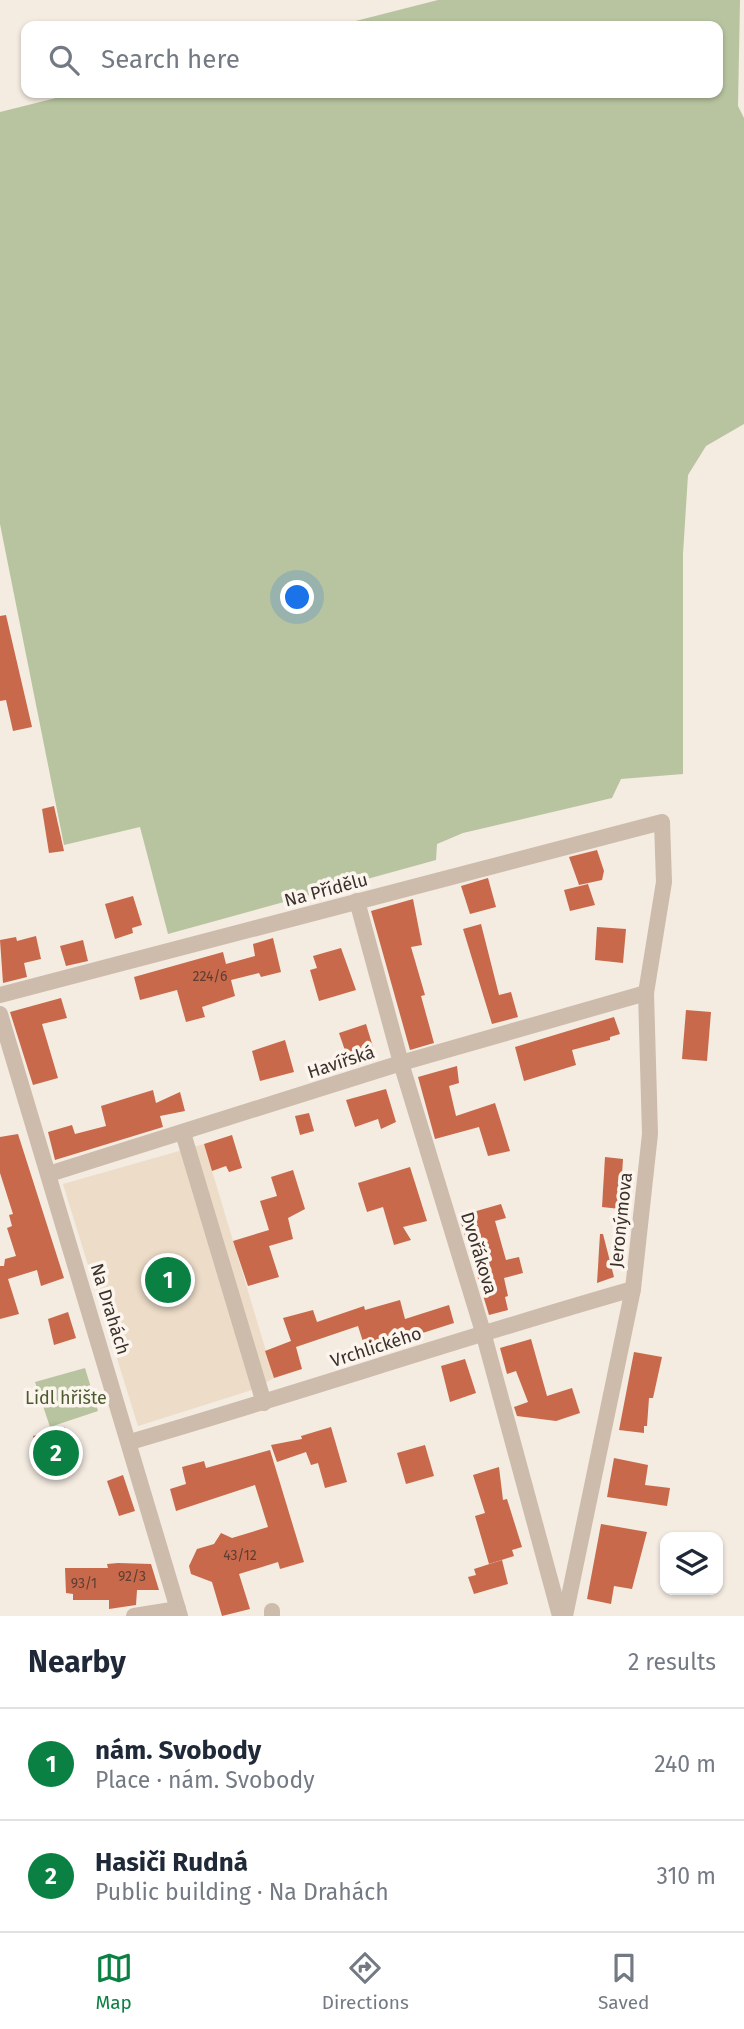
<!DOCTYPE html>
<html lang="en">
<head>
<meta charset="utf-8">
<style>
  body { margin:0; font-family:"Fira Sans",sans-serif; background:#f6f6f7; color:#1f2937 }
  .controls { position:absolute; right:21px; bottom:21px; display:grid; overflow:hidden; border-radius:14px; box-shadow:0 2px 5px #0004 }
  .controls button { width:63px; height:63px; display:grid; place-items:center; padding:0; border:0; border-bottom:2px solid #e0e1e3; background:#fff; color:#1f2937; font:35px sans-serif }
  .you { position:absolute; left:298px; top:598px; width:24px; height:24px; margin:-18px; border:5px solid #fff; border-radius:50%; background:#1a73e8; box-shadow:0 0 0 10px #1a73e833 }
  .badge { display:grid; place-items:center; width:46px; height:46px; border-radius:50%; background:#0b8043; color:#fff; font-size:23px; font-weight:700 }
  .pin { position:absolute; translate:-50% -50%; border:4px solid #fff; box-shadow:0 2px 7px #0006 }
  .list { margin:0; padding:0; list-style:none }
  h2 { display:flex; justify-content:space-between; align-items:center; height:91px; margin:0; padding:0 28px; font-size:30px }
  h2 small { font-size:23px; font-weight:400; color:#747a83 }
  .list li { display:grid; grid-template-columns:46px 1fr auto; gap:21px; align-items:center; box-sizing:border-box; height:112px; padding:0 28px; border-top:2px solid #e0e1e3 }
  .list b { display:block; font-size:26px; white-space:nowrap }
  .list p { margin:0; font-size:23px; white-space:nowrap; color:#747a83 }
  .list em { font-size:23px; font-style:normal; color:#747a83 }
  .icon { flex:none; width:38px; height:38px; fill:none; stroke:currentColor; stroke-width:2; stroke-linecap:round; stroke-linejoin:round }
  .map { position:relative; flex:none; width:744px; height:1616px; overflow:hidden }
  .search { position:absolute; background:#fff; box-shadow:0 2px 5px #0004; left:21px; right:21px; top:21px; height:77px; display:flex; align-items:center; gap:18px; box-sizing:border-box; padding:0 24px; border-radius:14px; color:#747a83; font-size:26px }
  .sheet { height:315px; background:#fff }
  nav { display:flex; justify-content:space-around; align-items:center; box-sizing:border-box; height:98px; border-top:2px solid #e0e1e3; background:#fff; font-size:19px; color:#747a83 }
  nav a { display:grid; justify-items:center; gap:4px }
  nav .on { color:#0b8043 }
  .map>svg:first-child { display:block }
</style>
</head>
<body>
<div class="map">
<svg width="744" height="1616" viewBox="0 0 744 1616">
  <rect width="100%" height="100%" fill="#f4ebe1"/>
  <g fill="#b8c4a0">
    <polygon points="438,0 740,0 738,106 744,118 744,424 706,446 688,475 683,554 683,774 621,779 612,798 463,833 437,844 436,860 168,934 140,827 64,845 0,524 0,112 76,93 718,93 718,26 336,26"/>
    <polygon points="85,1368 98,1411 50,1427 35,1382"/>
  </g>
  <polygon fill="#ecdcc8" points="204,1144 274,1378 252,1390 138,1426 63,1184"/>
  <g fill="#c8694b">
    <polygon points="6,615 32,727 13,731 6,700 0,701 0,616"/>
    <polygon points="54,806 64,851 49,853 42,809"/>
    <polygon points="597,850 604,871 602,880 579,885 569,857"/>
    <polygon points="488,878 496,907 470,914 461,886"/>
    <polygon points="588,884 595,905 570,911 564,890"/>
    <polygon points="133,896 142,925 132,928 133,933 115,939 105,904"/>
    <polygon points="413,899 422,945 411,947 425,995 421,996 434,1043 410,1050 371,911"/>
    <polygon points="481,924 499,995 511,992 518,1017 492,1024 463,929"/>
    <polygon points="597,927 626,929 623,963 595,960"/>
    <polygon points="36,936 41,959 24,963 27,977 3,983 0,940 16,937 17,941"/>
    <polygon points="273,938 281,972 261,977 259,973 231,980 235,996 202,1007 205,1017 186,1022 177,990 140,1000 134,977 223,952 226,964 255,956 253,944"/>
    <polygon points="83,940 88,961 66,966 60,946"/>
    <polygon points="341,948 356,990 319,1001 310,970 317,968 313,956"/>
    <polygon points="61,998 67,1018 42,1024 58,1078 33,1085 10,1012"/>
    <polygon points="686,1010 711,1012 707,1061 682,1059"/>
    <polygon points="614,1017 620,1034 610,1037 610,1040 572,1050 576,1065 524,1081 515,1047"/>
    <polygon points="366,1024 377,1060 351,1068 339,1033"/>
    <polygon points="285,1040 294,1072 260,1081 252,1051"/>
    <polygon points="457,1066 459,1083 449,1086 456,1116 495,1103 510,1151 488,1156 479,1127 435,1139 418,1077"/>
    <polygon points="386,1089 396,1122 381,1129 378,1119 355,1127 346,1100"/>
    <polygon points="153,1090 156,1103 180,1092 185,1111 160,1116 163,1127 55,1160 48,1132 72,1125 75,1134 106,1126 101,1106"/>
    <polygon points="309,1113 314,1131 300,1135 295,1116"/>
    <polygon points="18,1134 64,1278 41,1286 37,1270 8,1279 19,1314 0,1319 0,1266 4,1266 5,1259 16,1256 7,1228 12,1226 9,1215 13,1214 0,1173 0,1137"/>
    <polygon points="232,1135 242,1168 229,1172 226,1166 212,1171 204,1144"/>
    <polygon points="605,1157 623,1159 620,1209 602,1207"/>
    <polygon points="410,1167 427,1221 403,1227 411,1240 394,1245 383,1207 367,1212 358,1183"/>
    <polygon points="293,1170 305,1209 288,1218 293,1239 269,1246 279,1277 248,1286 233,1241 269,1230 260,1201 277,1196 271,1177"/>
    <polygon points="501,1204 506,1218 495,1221 506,1260 519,1257 523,1273 504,1278 508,1296 505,1297 508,1310 489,1315 459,1216"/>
    <polygon points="600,1234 603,1234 614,1277 597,1283"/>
    <polygon points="400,1300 405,1319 449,1305 454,1323 366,1351 358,1326 296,1347 302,1369 274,1378 265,1351 291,1341 283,1318 313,1310 317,1322 364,1306 365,1310"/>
    <polygon points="68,1312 76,1338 54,1345 48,1319"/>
    <polygon points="531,1339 547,1396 572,1388 580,1413 556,1421 517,1416 514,1407 528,1402 516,1371 507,1374 500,1348"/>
    <polygon points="634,1352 662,1357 653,1398 649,1398 647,1426 644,1426 644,1433 619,1430"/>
    <polygon points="465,1359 476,1393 450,1402 441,1366"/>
    <polygon points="65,1427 78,1469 46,1478 33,1436"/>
    <polygon points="331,1427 347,1482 325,1488 318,1463 311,1465 306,1452 277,1462 271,1445 302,1439 301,1436"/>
    <polygon points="425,1445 434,1476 406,1484 397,1453"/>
    <polygon points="270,1450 304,1562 280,1569 278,1562 239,1574 250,1609 222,1616 212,1582 191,1574 189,1566 197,1549 214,1544 221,1533 232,1538 268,1527 255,1485 176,1511 170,1489 186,1484 182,1467 204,1461 206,1468"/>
    <polygon points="614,1458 648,1465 645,1485 670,1488 667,1506 607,1497"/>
    <polygon points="499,1467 503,1500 507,1499 522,1547 512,1550 514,1556 489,1564 475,1516 485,1513 473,1475"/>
    <polygon points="123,1475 135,1511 119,1516 107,1481"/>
    <polygon points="601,1524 647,1532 632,1589 614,1586 611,1604 587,1599"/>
    <polygon points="502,1560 508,1584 474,1594 468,1577 476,1575 474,1569"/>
    <polygon points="118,1563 151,1564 159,1590 137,1590 136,1605 109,1609 109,1600 73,1600 73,1594 66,1593 65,1568 108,1568 107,1564"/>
  </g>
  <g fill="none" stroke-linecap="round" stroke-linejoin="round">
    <g stroke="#cdbbac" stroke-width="16">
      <polyline points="357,901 401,1063 483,1332 560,1616"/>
      <polyline points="0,995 662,822 664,882 646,993 650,1134 633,1289 565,1616"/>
      <polyline points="0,1014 180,1616"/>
      <polyline points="183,1133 264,1403"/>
      <polyline points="49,1174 401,1063 646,993"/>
      <path d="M130,1442c169,-49 334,-105 503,-153"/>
      <polyline points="272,1611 272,1616"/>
      <polyline points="134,1616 178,1609"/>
    </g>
  </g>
  <g text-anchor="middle" stroke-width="7" stroke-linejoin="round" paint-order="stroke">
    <g font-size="14" fill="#5e3e33">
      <text x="210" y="981">224/6</text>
      <text x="240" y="1560">43/12</text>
      <text x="132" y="1581">92/3</text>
      <text x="84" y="1588">93/1</text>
    </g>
    <g font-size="18" fill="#3b302b" stroke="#fbf5ee">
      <text transform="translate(326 890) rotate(-15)" y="6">Na Přídělu</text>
      <text transform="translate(341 1062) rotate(-18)" y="6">Havířská</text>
      <text transform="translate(621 1220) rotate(-84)" y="6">Jeronýmova</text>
      <text transform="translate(479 1253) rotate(73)" y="6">Dvořákova</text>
      <text transform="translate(110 1309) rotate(73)" y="6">Na Drahách</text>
      <text transform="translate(376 1347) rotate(-18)" y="6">Vrchlického</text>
    </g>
    <g font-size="18" fill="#4a5a2e" stroke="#fbf5ee">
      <text x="66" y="1404">Lidl hřište</text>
    </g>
  </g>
</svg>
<div class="controls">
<button><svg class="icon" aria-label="layers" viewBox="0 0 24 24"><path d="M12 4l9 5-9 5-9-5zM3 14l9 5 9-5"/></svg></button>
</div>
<div class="you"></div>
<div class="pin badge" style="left:168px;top:1280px">1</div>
<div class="pin badge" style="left:56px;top:1453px">2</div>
<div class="search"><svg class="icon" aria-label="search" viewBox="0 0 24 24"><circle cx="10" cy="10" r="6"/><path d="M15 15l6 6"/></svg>Search here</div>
</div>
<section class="sheet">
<h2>Nearby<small>2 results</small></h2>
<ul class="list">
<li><span class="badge">1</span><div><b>nám. Svobody</b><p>Place · nám. Svobody</p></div><em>240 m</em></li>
<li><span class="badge">2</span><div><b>Hasiči Rudná</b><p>Public building · Na Drahách</p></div><em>310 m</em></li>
</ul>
</section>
<nav>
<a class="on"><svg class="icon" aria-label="map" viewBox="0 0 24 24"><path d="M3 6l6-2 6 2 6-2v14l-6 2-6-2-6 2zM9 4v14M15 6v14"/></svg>Map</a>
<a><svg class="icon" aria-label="directions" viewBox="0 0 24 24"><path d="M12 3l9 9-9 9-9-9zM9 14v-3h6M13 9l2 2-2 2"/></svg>Directions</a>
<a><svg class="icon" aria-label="saved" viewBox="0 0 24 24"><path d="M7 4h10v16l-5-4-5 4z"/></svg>Saved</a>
</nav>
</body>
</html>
